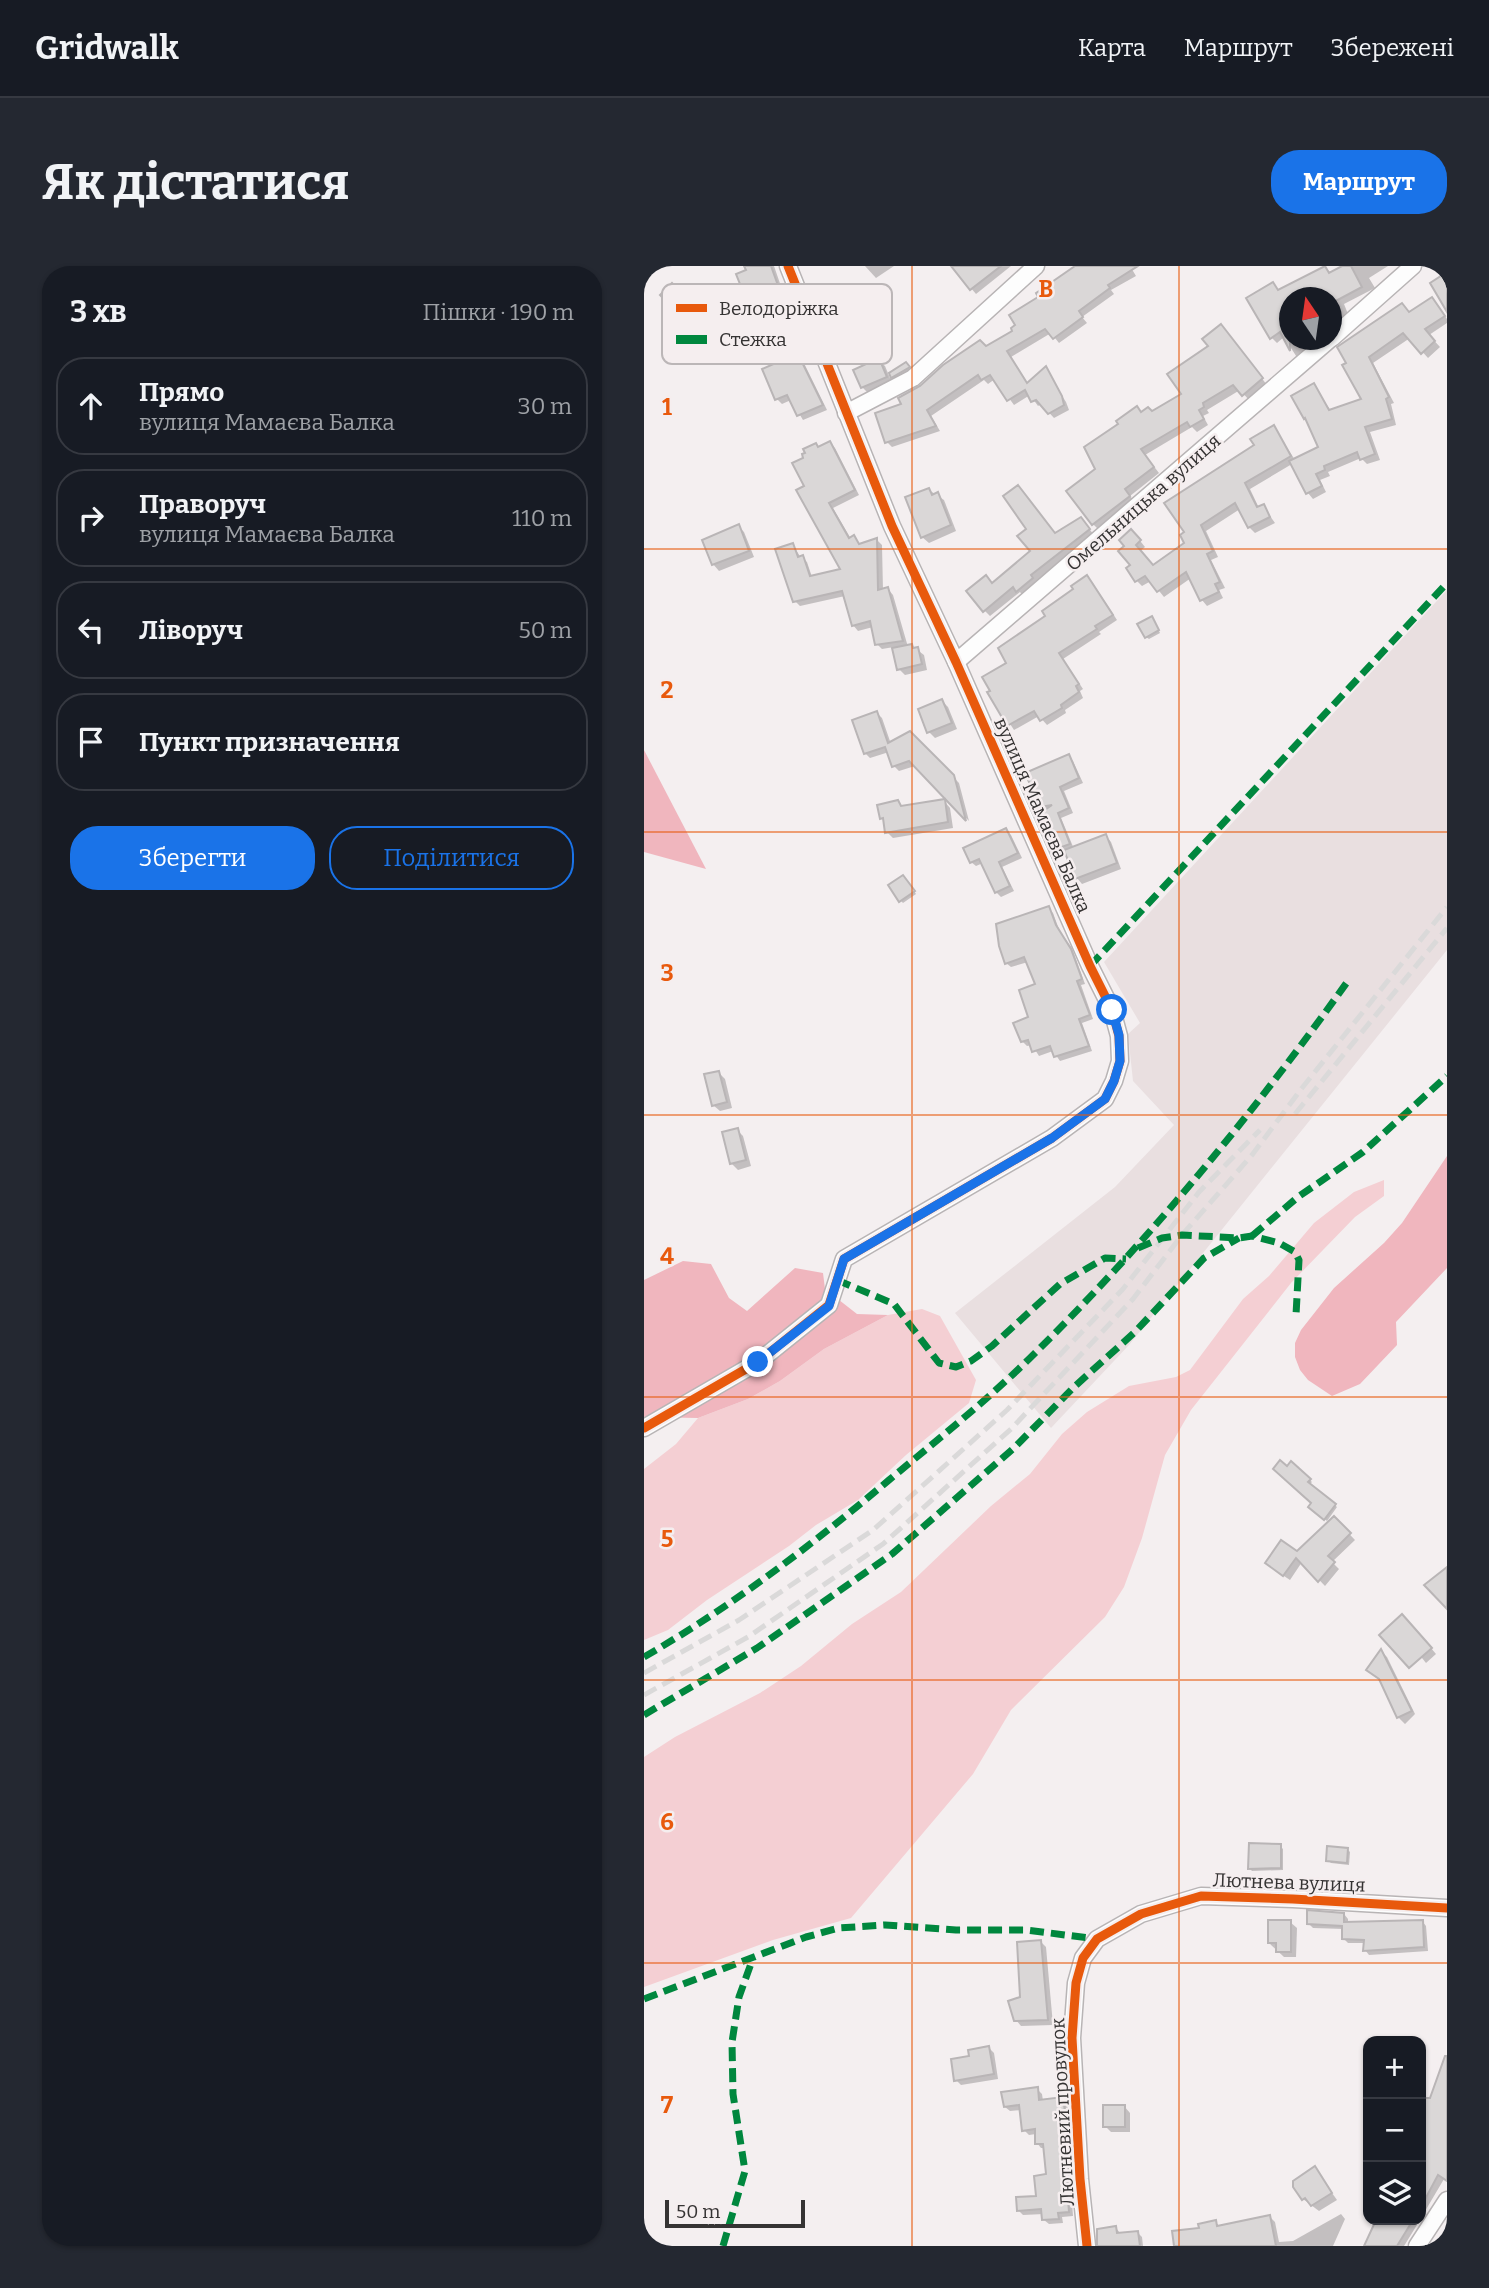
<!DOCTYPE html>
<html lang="uk">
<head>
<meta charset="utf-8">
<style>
  body { margin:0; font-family:Bitter,serif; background:#242831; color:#f1f3f6 }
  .controls { position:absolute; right:21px; bottom:21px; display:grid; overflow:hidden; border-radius:14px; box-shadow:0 2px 5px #0004 }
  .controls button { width:63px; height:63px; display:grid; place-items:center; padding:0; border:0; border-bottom:2px solid #363941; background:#171b24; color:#f1f3f6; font:35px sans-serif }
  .compass { position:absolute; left:635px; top:21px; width:63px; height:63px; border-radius:50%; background:#171b24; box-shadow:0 2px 5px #0004; rotate:347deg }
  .scale { position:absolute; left:21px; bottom:18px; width:140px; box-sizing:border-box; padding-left:7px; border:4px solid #353333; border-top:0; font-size:19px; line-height:24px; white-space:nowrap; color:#353333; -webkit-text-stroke:5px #f5eeef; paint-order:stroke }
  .stop { position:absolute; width:21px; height:21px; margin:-16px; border:5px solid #1a73e8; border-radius:50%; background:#fff }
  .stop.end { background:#1a73e8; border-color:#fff; box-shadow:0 2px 7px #0008 }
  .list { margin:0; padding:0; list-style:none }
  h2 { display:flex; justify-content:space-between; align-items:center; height:91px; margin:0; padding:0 28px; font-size:30px }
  h2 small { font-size:23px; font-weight:400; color:#9ea1a6 }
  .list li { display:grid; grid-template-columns:46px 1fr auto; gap:21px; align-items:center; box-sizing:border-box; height:98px; margin:0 14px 14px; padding:0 14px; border:2px solid #363941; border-radius:28px }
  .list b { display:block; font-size:26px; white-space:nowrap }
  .list p { margin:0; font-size:23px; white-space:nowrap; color:#9ea1a6 }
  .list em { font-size:23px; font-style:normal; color:#9ea1a6 }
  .actions { display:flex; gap:14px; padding:21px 28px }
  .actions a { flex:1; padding:16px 0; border:2px solid #1a73e8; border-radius:28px; text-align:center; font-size:24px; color:#1a73e8 }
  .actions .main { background:#1a73e8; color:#fff }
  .icon { flex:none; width:38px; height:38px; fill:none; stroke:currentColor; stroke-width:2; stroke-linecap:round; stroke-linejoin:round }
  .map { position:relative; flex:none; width:803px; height:1980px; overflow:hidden; border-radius:28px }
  header { display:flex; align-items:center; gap:42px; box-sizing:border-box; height:98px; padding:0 35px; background:#171b24; border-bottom:2px solid #363941 }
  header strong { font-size:33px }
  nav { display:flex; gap:38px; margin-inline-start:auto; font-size:24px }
  .intro { display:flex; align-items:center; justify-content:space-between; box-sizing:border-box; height:168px; padding:0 42px }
  h1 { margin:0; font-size:49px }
  .button { padding:18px 32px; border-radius:28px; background:#1a73e8; color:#fff; font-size:24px; font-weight:700 }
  main { display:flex; gap:42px; padding:0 42px }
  aside { flex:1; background:#171b24; border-radius:28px; box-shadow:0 2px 5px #0004 }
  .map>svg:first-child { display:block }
</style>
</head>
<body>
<header>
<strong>Gridwalk</strong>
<nav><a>Карта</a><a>Маршрут</a><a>Збережені</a></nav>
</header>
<div class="intro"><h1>Як дістатися</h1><a class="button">Маршрут</a></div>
<main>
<aside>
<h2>3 хв<small>Пішки · 190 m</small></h2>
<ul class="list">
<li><svg class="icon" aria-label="ahead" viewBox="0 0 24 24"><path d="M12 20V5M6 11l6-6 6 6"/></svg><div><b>Прямо</b><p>вулиця Мамаєва Балка</p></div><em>30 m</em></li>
<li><svg class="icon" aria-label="right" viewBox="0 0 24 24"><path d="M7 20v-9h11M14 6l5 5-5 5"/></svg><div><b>Праворуч</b><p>вулиця Мамаєва Балка</p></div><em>110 m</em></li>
<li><svg class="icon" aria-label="left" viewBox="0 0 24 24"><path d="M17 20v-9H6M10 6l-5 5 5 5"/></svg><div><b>Ліворуч</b></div><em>50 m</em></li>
<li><svg class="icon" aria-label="arrive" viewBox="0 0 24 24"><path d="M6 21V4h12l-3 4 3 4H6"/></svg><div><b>Пункт призначення</b></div></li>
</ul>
<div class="actions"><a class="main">Зберегти</a><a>Поділитися</a></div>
</aside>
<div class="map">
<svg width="803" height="1980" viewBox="0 0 803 1980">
  <rect width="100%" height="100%" fill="#f4eff0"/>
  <polygon fill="#e9dfe0" points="803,324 803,684 485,1079 407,1162 311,1047 471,921 530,859 489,815 484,768 496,757 460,696"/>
  <g fill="#f4cfd3">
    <polygon points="740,914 740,930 711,951 647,1017 547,1144 521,1189 498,1272 480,1321 461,1351 367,1444 329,1508 207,1652 129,1674 0,1721 0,1491 31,1471 116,1427 157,1400 208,1358 257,1326 347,1240 386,1208 418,1168 443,1146 485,1120 532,1111 546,1104 599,1033 625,1010 670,957 710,926"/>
    <polygon points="278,1043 296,1050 332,1114 325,1137 262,1189 214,1234 172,1259 145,1280 63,1334 24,1364 0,1374 0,1203 32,1178 54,1152 104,1133 136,1115 180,1083 244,1049"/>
  </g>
  <g fill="#f0b6be">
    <polygon points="0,484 62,603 0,586"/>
    <polygon points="803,890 803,1002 752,1056 753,1079 716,1118 688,1130 664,1114 656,1104 651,1091 651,1077 657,1064 690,1022 740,977 758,957"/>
    <polygon points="39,995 67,998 85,1032 103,1045 151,1002 179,1007 181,1023 213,1048 244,1049 180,1083 136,1115 104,1133 54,1152 0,1151 0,1014"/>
  </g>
  <g fill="#0003">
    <polygon points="102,0 130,0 142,35 125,41 133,64 145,59 150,64 158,85 155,87 183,144 159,154 147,134 138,138 133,133 134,98 122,69 115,62"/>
    <polygon points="221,0 250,0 232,12"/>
    <polygon points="326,0 367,0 332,28 315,8"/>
    <polygon points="430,0 486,0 492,10 467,24 470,28 438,51 443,57 415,77 407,67 367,91 384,118 401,103 422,136 425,144 410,152 397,138 394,140 386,129 370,139 351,113 344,118 340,114 287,150 296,165 248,181 243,176 259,139 371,65 397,31 431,2"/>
    <polygon points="702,0 744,0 725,12 731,22 700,38 704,48 688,59 688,32 646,32 646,74 674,74 654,93 640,71 633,77 628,72 605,32 629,18 635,25 682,2 688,8"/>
    <polygon points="793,39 803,53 803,57 785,69 796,81 784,92 766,72 729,97 750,137 747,138 752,159 726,166 736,194 723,198 717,192 684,206 686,210 676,214 682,226 669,233 664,227 648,198 606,223 615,242 619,240 631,257 611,267 605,261 596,243 562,265 574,291 567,294 581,322 575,324 579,332 563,340 558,334 547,312 520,331 507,315 498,320 493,315 489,300 493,271 501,281 496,285 509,301 543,278 612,179 630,162 651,194 676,182 669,119 687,145 719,134 700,100 766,48"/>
    <polygon points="582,66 623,119 605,134 596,124 563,144 565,147 559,150 564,159 553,166 548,161 501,189 515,207 486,230 491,236 455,264 449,258 453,204 498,147 508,147 539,129"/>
    <polygon points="234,94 241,100 248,117 224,127 218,121"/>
    <polygon points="264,100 267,104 251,113 246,109"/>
    <polygon points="186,177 191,182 215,229 189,242 207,273 210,272 217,279 233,274 238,279 239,325 244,323 249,329 264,381 268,380 280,389 283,404 261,409 255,403 250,381 238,383 233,378 229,361 214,365 209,359 201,330 156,340 151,335 149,279 157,292 163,296 168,311 199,304 162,221 175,182"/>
    <polygon points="285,224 300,234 312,265 285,277 278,271"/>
    <polygon points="437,253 451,270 391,316 393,318 379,330 376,326 346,350 340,344 348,319 388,285 385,263 411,269"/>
    <polygon points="94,260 100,266 110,291 75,305 69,298"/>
    <polygon points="448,316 473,354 455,366 457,368 419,393 439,423 436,425 439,432 421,444 422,447 403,459 395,450 370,464 346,427 364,398"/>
    <polygon points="510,355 516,367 505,373 502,371"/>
    <polygon points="298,435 304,441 313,463 291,472 285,466"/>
    <polygon points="233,447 238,452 247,478 266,467 315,517 325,555 271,500 255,505 250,500 245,486 226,492 221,487"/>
    <polygon points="424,490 429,495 439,517 420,525 429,547 417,552 430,583 462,570 467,576 477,603 438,618 433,612 422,586 413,589 408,584 409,569 402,545 397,540"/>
    <polygon points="300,535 306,542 309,562 249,572 243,566 242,556 238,552 253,536 259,542"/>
    <polygon points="362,564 367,569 378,592 358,601 370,625 357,631 352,626 339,597 332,600 327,596"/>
    <polygon points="262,613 272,628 259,637 257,635"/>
    <polygon points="404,642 409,647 416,666 428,682 441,718 437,719 449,753 438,757 448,785 416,795 409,785 395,790 388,779 383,780 378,775 387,752 393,720 384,696 367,701 362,697"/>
    <polygon points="75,807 81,813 88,842 76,845 69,839"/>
    <polygon points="93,864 99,870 107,900 94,904 88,898"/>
    <polygon points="647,1198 668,1216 665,1219 693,1241 683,1255 669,1244 669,1237 644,1202"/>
    <polygon points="690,1252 711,1274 688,1296 695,1303 681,1320 658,1296 646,1314 628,1302 654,1288"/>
    <polygon points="764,1355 792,1388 782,1397 750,1357"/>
    <polygon points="738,1386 743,1391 771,1448 761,1458 755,1452 738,1416 724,1404"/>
    <polygon points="636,1580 639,1583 639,1604 608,1605 605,1602"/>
    <polygon points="704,1584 706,1586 705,1599 687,1597 684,1594"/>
    <polygon points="700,1648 704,1653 704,1658 778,1655 782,1660 784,1685 725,1689 721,1684 721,1677 704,1677 700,1673 700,1663 669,1662 665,1658"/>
    <polygon points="646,1656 653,1662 652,1691 640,1691 625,1677"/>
    <polygon points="397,1676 402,1681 409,1759 377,1760 372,1754"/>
    <polygon points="345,1782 350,1787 354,1813 317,1819 312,1814 327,1792"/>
    <polygon points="803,1795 803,1915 800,1913 777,1952 777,1911 782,1901 777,1897 777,1888 786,1874 781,1874 777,1870 777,1834 787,1833"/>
    <polygon points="393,1823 398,1828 399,1835 418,1833 423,1837 427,1867 426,1884 424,1884 429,1950 418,1951 419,1957 405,1958 400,1954 400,1948 379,1949 375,1945 394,1931 404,1910 401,1882 397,1882 393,1877 392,1868 385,1869 380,1864 377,1844 366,1845 361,1841"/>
    <polygon points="480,1840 486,1847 486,1866 467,1866 461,1860"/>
    <polygon points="671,1903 693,1934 675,1945 659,1933"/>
    <polygon points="697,1948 701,1953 689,1980 531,1980 571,1956 576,1961 626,1951 631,1956 635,1976 649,1975"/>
    <polygon points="745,1954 776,1954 760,1980 722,1980 737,1967"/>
    <polygon points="472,1962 476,1967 493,1966 498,1971 499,1980 455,1980"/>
    <polygon points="803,1962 803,1980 799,1980 794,1975"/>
  </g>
  <g fill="#dad7d7" stroke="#b9b5b6" stroke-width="2">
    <polygon points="100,0 127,0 137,28 120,35 129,59 114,63 92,8 102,4"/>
    <polygon points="307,0 357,0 326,24"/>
    <polygon points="431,0 494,0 464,19 466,22 435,45 439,51 409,73 401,63 363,85 383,117 402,100 418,130 420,139 404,148 392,134 387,136 381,124 363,135 346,109 337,114 334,109 283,144 292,160 241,177 231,147 257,138 254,132 276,120 299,99 336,74 342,80 368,65 367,62 371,59 365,49 394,31 392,27"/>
    <polygon points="681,0 685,7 698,0 707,0 718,21 688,37 688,32 646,32 646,85 636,66 626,73 602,32 629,16 634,24"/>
    <polygon points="803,6 803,46 786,17"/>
    <polygon points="28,17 59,48 46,60 16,29"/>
    <polygon points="788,31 801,50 781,63 791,75 777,88 759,67 725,91 745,131 742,133 748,153 721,161 731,188 716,194 713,186 680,200 681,204 672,208 678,220 662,228 645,195 674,181 661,152 660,153 647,130 670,117 685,144 717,133 698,99 702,97 693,81 758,37 765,46"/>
    <polygon points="145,57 155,80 151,82 179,139 153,150 143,129 131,134 118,103 132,97 120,67"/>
    <polygon points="577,58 619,112 598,130 589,119 559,137 560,141 555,144 560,153 546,161 543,156 497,183 510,201 481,223 486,230 448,259 422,225 451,203 440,181 474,158 472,155 493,140 497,146 504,141 508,145 537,128 523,108 564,80 558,73"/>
    <polygon points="235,92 243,111 217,122 209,104"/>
    <polygon points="262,96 266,101 247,112 245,107"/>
    <polygon points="630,159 647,190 601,217 613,241 620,238 626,251 604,262 591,237 557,259 569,285 563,288 576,316 571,318 575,326 556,335 542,306 513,326 501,310 491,316 482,302 486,299 474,285 480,280 475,274 487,263 497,274 492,279 509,299 540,277 536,269 540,266 520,237 610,179 606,173"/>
    <polygon points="186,175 211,224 185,237 205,272 210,269 215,278 233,272 234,324 244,321 259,375 231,379 226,355 208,360 198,325 149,336 131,283 149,277 154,291 159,289 166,310 196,303 152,224 160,220 148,197 159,192 158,188 161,187 159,183 172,177 174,181"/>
    <polygon points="374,219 411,267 437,251 446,263 387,309 389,312 372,326 369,321 339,346 322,325 342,309 348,317 386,285 373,270 382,263 359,230"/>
    <polygon points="285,222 288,229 294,226 307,259 277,272 261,231"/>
    <polygon points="95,258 105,285 68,299 58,274"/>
    <polygon points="443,309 469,349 451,360 453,363 415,387 435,418 432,420 435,426 417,439 418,442 396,455 390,445 363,460 343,426 346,425 338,411 362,397 354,382 401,350 398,345 429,323 427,320"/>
    <polygon points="508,350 515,364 501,372 493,358"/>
    <polygon points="268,378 269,382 274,381 278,398 253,404 248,382"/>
    <polygon points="298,433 308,457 283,467 274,443"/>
    <polygon points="233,445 244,477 266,465 310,509 322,555 265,495 248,501 241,481 220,488 208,454"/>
    <polygon points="425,488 435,512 416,521 425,542 414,547 426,578 407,585 400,570 407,568 398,546 408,539 396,541 381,507"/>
    <polygon points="301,533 304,556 241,567 239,552 236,553 233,539 254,534 257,540"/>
    <polygon points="362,562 374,587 355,596 366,620 351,627 335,593 326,597 319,582"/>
    <polygon points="462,568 473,597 431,613 420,584"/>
    <polygon points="259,609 271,625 255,636 244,619"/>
    <polygon points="405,640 412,659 427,683 438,713 433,715 446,749 435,753 445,780 410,791 406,780 388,786 384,774 377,776 369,757 384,751 375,724 391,718 380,691 361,698 355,680 352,658"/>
    <polygon points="75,805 83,836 68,840 60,808"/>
    <polygon points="94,862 102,894 86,898 78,866"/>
    <polygon points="636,1194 643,1200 647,1195 667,1213 664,1216 692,1238 680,1254 664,1241 667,1237 629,1203"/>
    <polygon points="690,1250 707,1267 684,1290 691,1296 674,1316 652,1292 639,1310 621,1297 637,1274 653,1285"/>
    <polygon points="803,1301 803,1343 780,1319"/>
    <polygon points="758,1348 788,1382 765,1402 735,1369"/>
    <polygon points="737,1383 768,1445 753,1452 735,1413 722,1404"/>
    <polygon points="605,1577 637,1578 637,1602 604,1603"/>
    <polygon points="683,1580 704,1582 703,1597 682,1595"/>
    <polygon points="663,1644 700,1647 700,1656 779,1654 780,1681 719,1685 720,1674 698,1673 698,1660 663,1658"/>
    <polygon points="624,1654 647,1654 647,1686 632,1686 632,1677 624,1677"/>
    <polygon points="397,1674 404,1754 370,1755 364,1735 376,1731 373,1676"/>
    <polygon points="345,1780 350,1808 310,1815 307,1793 325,1790 324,1784"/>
    <polygon points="801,1790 803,1790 803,1915 794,1909 777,1941 777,1832 786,1832"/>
    <polygon points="394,1821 395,1834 419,1831 423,1861 422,1880 420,1880 425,1946 414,1947 415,1953 398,1954 397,1943 373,1945 372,1931 392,1930 390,1910 402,1908 399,1878 391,1878 391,1863 378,1865 375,1839 360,1841 357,1826"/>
    <rect x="459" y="1839" width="22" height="22"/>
    <polygon points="671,1900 688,1927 667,1940 661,1932 658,1934 649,1921 649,1915"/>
    <polygon points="626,1949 632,1980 530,1980 528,1965 555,1962 554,1958 572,1954 573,1960"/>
    <polygon points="732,1954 769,1954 753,1980 720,1980"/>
    <polygon points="472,1960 473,1967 494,1965 496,1980 453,1980 453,1963"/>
  </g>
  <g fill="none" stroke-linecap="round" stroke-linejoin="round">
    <g stroke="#b8b4b5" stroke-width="19">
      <g id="minor">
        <polyline points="688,72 769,0"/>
        <polyline points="202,147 269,112 392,0"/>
        <polyline points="312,396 685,74"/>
        <polyline points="0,1162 114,1096 185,1039 200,993 408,872 461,833 470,815 476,795 475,770 468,744 446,700 312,396 248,260 144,0"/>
        <polyline points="443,1980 436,1913 428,1772 432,1717 439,1692 453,1673 497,1648 557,1630 649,1633 803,1642"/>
        <polyline points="773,1980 803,1934"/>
      </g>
    </g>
    <use href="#minor" stroke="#fdfdfd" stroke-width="16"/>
    <g stroke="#dad9d9" stroke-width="5" stroke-dasharray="14 7" stroke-linecap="butt">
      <polyline points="651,848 803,662"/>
      <polyline points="0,1407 95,1354 229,1264 363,1144 479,1023 555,926 616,864"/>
      <polyline points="0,1429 104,1371 239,1278 367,1163 489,1033 538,969 608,889 658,822 803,641"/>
    </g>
    <g stroke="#00873e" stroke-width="7" stroke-dasharray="14 7" stroke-linecap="butt">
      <polyline points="446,700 803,317"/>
      <polyline points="608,970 654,931 719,886 803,810"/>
      <polyline points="494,982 518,972 538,969 595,972 608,970 635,977 651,986 655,994 652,1049"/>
      <polyline points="193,1014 250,1038 295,1097 312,1101 327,1095 348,1080 416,1018 461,992 482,993"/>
      <path d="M0,1391c87,-50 168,-112 245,-177 47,-39 96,-78 140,-121 118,-116 225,-246 321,-381"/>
      <polyline points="0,1449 113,1382 248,1288 370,1182 430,1121 491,1066 560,992 595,972"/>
      <polyline points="0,1733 162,1671 195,1662 241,1659 312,1664 382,1664 453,1673"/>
      <polyline points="79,1980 101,1905 89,1828 88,1776 95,1731 109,1692"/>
    </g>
    <g stroke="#f5eeef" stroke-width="13">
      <g id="cycleway">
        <polyline points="0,1162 114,1096 185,1039 200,993 408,872 461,833 470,815 476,795 475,770 468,744 446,700 312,396 248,260 144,0"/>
        <polyline points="443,1980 436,1913 428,1772 432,1717 439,1692 453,1673 497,1648 557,1630 649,1633 803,1642"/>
      </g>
    </g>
    <use href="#cycleway" stroke="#e8590c" stroke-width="9"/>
  </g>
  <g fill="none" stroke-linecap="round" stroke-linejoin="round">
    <polyline stroke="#1a73e8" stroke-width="9" points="114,1096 185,1040 200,993 408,872 461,833 470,815 476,795 475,769 468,744"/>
  </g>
  <path fill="none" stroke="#e8590c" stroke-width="2" stroke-opacity="0.55" d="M268,0v1980M535,0v1980M0,283h803M0,566h803M0,849h803M0,1131h803M0,1414h803M0,1697h803"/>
  <g text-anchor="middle" stroke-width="5" stroke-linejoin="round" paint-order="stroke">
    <g font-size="19" fill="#353333" stroke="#f5eeef">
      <text transform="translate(499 236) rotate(-41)" y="7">Омельницька вулиця</text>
      <text transform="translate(399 549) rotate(66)" y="7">вулиця Мамаєва Балка</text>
      <text transform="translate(645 1616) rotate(2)" y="7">Лютнева вулиця</text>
      <text transform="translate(418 1846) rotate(-93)" y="7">Лютневий провулок</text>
    </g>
  </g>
  <rect x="18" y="18" width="230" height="80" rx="10" fill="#f5eeef" stroke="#bbb6b7" stroke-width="2"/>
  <rect x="32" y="38" width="31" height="8" fill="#e8590c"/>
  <rect x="32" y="69" width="31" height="9" fill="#00873e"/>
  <g font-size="19" fill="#353333">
    <text x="75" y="49">Велодоріжка</text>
    <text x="75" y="80">Стежка</text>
  </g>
  <g font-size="23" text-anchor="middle" font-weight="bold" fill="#e8590c" stroke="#f5eeef" stroke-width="5" stroke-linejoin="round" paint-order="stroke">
    <text x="402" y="31">B</text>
    <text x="23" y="149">1</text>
    <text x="23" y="432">2</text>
    <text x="23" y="715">3</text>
    <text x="23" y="998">4</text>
    <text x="23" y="1281">5</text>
    <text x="23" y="1564">6</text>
    <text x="23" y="1847">7</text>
  </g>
</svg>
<div class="controls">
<button>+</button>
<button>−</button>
<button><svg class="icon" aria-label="layers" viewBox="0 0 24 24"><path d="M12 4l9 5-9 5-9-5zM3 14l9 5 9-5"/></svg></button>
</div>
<svg class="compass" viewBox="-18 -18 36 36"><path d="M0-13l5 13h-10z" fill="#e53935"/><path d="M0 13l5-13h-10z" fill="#9ea1a6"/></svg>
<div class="scale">50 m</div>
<div class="stop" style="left:468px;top:744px"></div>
<div class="stop end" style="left:114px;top:1096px"></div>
</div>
</main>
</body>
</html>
